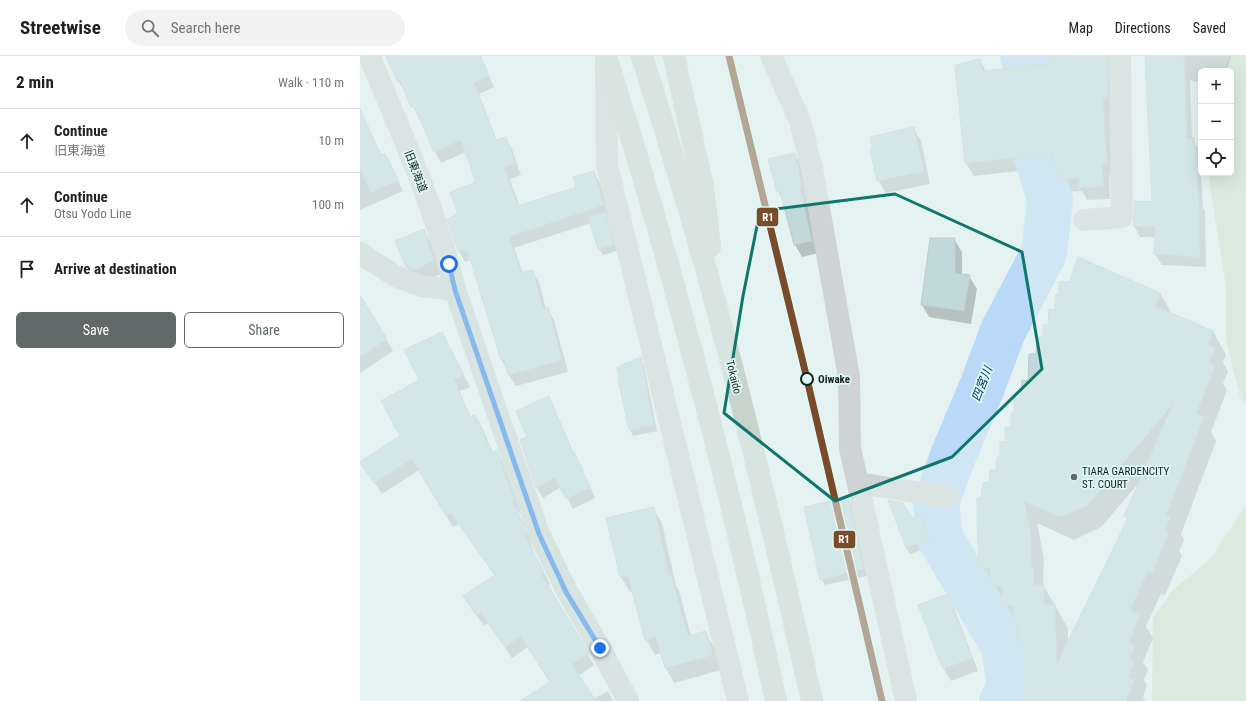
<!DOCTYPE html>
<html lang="en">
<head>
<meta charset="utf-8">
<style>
  body { margin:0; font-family:"Roboto Condensed","Noto Sans JP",sans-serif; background:#f2f2f2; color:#202124 }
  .controls { position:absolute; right:12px; top:12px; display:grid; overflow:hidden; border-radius:6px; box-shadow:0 4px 16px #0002 }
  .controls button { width:36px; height:36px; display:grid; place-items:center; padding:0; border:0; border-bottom:1px solid #e0e0e0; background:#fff; color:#202124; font:20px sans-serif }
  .stop { position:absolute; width:12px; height:12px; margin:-9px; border:3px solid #1a73e8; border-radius:50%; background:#fff }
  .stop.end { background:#1a73e8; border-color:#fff; box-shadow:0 1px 4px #0008 }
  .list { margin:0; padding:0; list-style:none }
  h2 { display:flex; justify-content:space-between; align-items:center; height:52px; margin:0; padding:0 16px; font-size:17px }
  h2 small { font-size:13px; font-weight:400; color:#757577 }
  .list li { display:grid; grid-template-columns:26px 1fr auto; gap:12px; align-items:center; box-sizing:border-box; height:64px; padding:0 16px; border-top:1px solid #e0e0e0 }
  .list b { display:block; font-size:15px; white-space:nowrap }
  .list p { margin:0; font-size:13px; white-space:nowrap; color:#757577 }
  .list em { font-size:13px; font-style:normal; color:#757577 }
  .actions { display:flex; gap:8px; padding:12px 16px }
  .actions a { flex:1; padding:9px 0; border:1px solid #5f6a69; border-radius:6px; text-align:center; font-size:14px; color:#5f6a69 }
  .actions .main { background:#5f6a69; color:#fff }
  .icon { flex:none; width:22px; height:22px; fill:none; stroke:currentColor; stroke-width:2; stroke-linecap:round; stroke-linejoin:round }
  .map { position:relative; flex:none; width:886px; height:645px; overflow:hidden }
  header { display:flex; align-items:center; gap:24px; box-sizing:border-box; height:56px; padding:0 20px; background:#fff; border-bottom:1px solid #e0e0e0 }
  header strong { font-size:19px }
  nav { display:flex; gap:22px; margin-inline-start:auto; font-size:14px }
  .search { width:280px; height:36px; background:#f2f2f2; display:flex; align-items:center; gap:10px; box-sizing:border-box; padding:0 14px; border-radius:22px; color:#757577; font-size:15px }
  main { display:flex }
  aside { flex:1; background:#fff }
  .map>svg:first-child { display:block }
</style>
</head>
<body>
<header>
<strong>Streetwise</strong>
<div class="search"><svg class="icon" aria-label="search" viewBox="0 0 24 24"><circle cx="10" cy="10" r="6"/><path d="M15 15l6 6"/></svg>Search here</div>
<nav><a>Map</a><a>Directions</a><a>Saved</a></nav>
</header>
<main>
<aside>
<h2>2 min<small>Walk · 110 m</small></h2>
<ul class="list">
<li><svg class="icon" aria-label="ahead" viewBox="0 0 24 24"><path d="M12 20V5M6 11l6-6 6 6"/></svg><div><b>Continue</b><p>旧東海道</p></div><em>10 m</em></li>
<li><svg class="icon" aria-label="ahead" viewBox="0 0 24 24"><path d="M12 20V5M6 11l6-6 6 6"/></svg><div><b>Continue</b><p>Otsu Yodo Line</p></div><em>100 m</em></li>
<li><svg class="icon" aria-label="arrive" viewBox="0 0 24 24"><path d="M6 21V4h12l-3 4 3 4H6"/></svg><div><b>Arrive at destination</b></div></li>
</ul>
<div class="actions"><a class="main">Save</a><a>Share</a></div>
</aside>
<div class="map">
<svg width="886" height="645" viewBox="0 0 886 645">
  <rect width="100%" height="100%" fill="#e4f3f1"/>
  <g fill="#d1e1c8">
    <polygon points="869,0 886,0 886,350 880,341 866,283 866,231 848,117 871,117 871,15 863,15"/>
    <polygon points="886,449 886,645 792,645 793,562 813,534 850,503"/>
  </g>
  <g fill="#0003" fill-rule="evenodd">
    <polygon points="28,0 123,0 121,1 134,31 119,38 137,85 145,82 152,93 161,119 150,123 160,151 218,132 234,116 240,127 250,161 248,162 257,195 243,199 239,193 231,167 154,192 163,217 172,215 179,226 186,253 187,252 194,264 208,316 156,330 149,319 142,304 113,208 110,204 105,206 99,195 89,163 99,159 117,127 106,96 81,107 75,96 60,61 59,62 46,36 45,36 38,25"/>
    <polygon points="689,0 750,0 754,119 749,119 750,143 727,144 722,135 707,136 694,111 614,120 606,107 620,4 626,15 689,9"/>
    <polygon points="786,0 871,0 867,15 841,15 841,27 830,24 832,83 840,95 843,152 845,155 846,211 802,209 795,198 796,181 780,181 774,170 793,147"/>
    <polygon points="7,71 22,99 25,98 31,108 43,135 0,154 0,74"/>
    <polygon points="553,72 561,85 570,128 526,137 518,124"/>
    <polygon points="435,98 442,111 459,197 442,201 435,189 424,147 418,135"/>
    <polygon points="64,174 71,187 81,218 62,226 54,223 47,210"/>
    <polygon points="594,183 602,196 602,219 609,220 617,233 611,268 569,261 562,249"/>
    <path d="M800,237l12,21 41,17 13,24 -3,7 5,10 -5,11 4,7 -16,42 5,9 -35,93 3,6 -5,11 3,5 -17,39 -4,-1 -15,32 7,12 -10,24 5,8 -4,10 3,5 -4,12 3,4h-121v-47l-7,-11 1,-11 -39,-65 2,-68 15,-28 18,-56 14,-33 15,-44 12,-27zM779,427l-14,33 3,4 -60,123v-15l-25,-43 1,-26 -7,-36 37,17 27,-13z"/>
    <polygon points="0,241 33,295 0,317"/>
    <polygon points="82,277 110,331 99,335 111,362 115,360 122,371 133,397 137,396 143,407 160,456 158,457 165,470 163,471 168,479 175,499 190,528 187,530 234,609 219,619 234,643 248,635 253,645 174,645 191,627 168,591 152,602 128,567 124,570 111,551 135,520 99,468 93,471 59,414 22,438 8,417 41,380 60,324"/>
    <polygon points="280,303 284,309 297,375 273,380 270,374"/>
    <polygon points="189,342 194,352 214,398 220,408 235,442 213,453 201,431 183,442 177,432 161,385 168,381"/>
    <polygon points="487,442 491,448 507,520 465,529 461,523"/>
    <polygon points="530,446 553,463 561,460 573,490 550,498 546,492"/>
    <polygon points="293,452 302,467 316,530 319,535 331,580 345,576 354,591 361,614 314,627 306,612 301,597 295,599 286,583 273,535 270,536 261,521 247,462"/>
    <polygon points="586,539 594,552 618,615 591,625 584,613 559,550"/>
  </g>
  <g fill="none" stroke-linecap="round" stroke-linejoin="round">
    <polyline stroke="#bad8f7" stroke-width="46" points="642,645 650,632 644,590 580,482 576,448 591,405 622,331 643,275 684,197 690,144 676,97 670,22 663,0"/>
  </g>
  <g fill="#c1d9dd" stroke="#c0cbcc" fill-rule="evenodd">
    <polygon points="26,0 120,0 129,19 114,27 136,84 146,81 155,107 144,111 158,150 216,131 213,121 234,115 244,149 149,181 161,217 173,214 183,253 188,251 202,304 148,319 144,303 141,304 108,196 105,197 103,193 98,195 87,163 98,158 90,136 116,126 101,84 74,96 54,50 51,51 40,24 37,25"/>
    <polygon points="688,0 748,0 748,41 743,41 747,107 742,107 744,131 719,132 718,122 699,123 698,110 693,110 692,98 605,107 595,11 597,11 596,9 620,3 623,15 688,8"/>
    <polygon points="785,0 824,0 827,83 834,82 836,100 838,143 839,143 840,201 794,198 795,170 773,170 774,161 774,145 792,146"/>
    <polygon points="0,53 21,99 25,97 38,124 11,137 0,113"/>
    <polygon points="554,71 564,115 517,125 510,94 512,93 510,81"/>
    <polygon points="435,97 442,130 440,130 452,185 434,189 420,135 417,136 408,103"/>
    <polygon points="246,156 254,189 238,193 228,161"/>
    <polygon points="64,173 74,205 54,214 46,211 35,185"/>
    <polygon points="570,182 595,182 595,217 610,219 604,255 561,249"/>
    <path d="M718,201l82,36 -5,13 58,25 -5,14 8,3 -7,15 6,3 -19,48 8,3 -38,98 5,1 -6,15 4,1 -17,41 -4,-2 -18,39 10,4 -11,29 6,3 -5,13 4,2 -5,17 5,2 -8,21h-102v-57l-7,-1 1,-18 -5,-1 1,-18h-12v-19l-12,-1v-18h-11l-2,-48v-22h4l2,-16 6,1 1,-13h6l1,-13h3v-16l5,1v-15h6v-14l3,1v-16l7,-1 1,-17 6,1 1,-27h7l1,-17h6v-12h5l1,-16 6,1v-15h4v-13l11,-1zM813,348l-49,112 4,2 -71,146 -2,-60h-11v-19h-10l-1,-19h-2v-31l-7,-34 37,16 27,-12z"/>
    <polygon points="0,239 27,283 0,301"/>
    <polygon points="82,276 104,319 94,323 110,361 115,359 132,397 137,394 154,444 152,446 158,455 159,458 157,459 162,466 168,486 184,516 181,518 229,597 212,608 236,645 160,645 190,626 161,580 145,591 121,556 116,559 103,540 135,519 91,457 86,460 52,403 14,427 0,406 40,380 21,345 59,324 44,294"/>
    <polygon points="281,301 288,336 287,336 294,369 269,374 258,323 260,323 257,311"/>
    <polygon points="189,340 213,398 215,397 230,432 206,443 195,421 176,432 160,384 167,381 156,355"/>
    <polygon points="488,441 504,513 460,524 444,451"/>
    <polygon points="528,444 543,447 553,462 561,459 570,483 546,492"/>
    <polygon points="294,451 309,519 311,519 328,580 346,575 353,599 305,612 296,581 285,584 268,520 260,521 246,462"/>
    <polygon points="587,538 612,602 583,613 558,549"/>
  </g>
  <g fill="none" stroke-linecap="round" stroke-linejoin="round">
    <g stroke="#cfd3d3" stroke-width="22">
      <path d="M9,0c32,76 67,153 86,234"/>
      <polyline points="411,0 440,65 452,113 489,321 490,392 546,645"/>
      <polyline points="246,8 247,109 378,645"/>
      <polyline points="724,164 762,161 760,0"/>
      <polyline points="498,427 587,441"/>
    </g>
    <polyline stroke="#c9d2ce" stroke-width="22" points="0,197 35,220 61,230 95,234 179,478 207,535 240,592 268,645"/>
    <g stroke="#c7d3cd" stroke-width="22">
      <path d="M246,0c67,212 123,428 170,645"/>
      <path d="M282,0c27,86 54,173 77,261 34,127 64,256 93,384"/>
      <polyline points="314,0 343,131 350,191"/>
    </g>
    <g stroke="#def9f6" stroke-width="10">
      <polyline id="rail-1" points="369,0 447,323 522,645"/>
    </g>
    <use href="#rail-1" stroke="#7a4b2a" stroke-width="7"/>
  </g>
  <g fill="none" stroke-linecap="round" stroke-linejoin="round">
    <polyline stroke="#1a73e8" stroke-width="5" points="89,208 95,234 179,478 206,536 240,592"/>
  </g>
  <path d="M0 0H886V645H0ZM535,138l127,58 20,117 -90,88 -117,44 -111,-88 19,-117 17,-85z" fill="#e4f3f1" fill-opacity=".55" fill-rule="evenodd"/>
  <path fill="none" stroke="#0f766e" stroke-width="3" stroke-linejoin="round" d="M535,138l127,58 20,117 -90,88 -117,44 -111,-88 19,-117 17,-85z"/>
  <circle fill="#def9f6" stroke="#172120" stroke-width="2" cx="447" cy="323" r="6"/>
  <circle fill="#5f6a69" stroke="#def9f6" stroke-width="1.5" cx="714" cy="421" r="4"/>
  <g text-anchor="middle" stroke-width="3.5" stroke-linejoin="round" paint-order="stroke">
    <g font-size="11" fill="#172120" stroke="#def9f6">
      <text transform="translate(56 115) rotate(69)" y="4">旧東海道</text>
      <text transform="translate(374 321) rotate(76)" y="4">Tokaido</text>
    </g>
    <g font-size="11" font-weight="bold" fill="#172120" stroke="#def9f6" text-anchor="start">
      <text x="458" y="327">Oiwake</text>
    </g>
    <g font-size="11" fill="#172120" stroke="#def9f6" text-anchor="start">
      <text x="722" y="419">TIARA GARDENCITY<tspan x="722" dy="13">ST. COURT</tspan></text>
    </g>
    <g font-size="12" font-style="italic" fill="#023565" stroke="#def9f6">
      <text transform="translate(622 328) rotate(-69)" y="4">四宮川</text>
    </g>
  </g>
  <g stroke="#def9f6" stroke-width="1.5">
    <rect x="396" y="151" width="23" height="20" rx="4" fill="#7a4b2a"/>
    <rect x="473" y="474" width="23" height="19" rx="4" fill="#7a4b2a"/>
  </g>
  <g font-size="11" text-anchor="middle" font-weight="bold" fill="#fff">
    <text x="408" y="165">R1</text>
    <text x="484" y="487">R1</text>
  </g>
</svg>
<div class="controls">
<button>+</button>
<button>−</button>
<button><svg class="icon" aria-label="locate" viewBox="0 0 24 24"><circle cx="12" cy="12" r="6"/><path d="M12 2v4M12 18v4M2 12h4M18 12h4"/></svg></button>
</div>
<div class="stop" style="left:89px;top:208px"></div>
<div class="stop end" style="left:240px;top:592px"></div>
</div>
</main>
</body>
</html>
